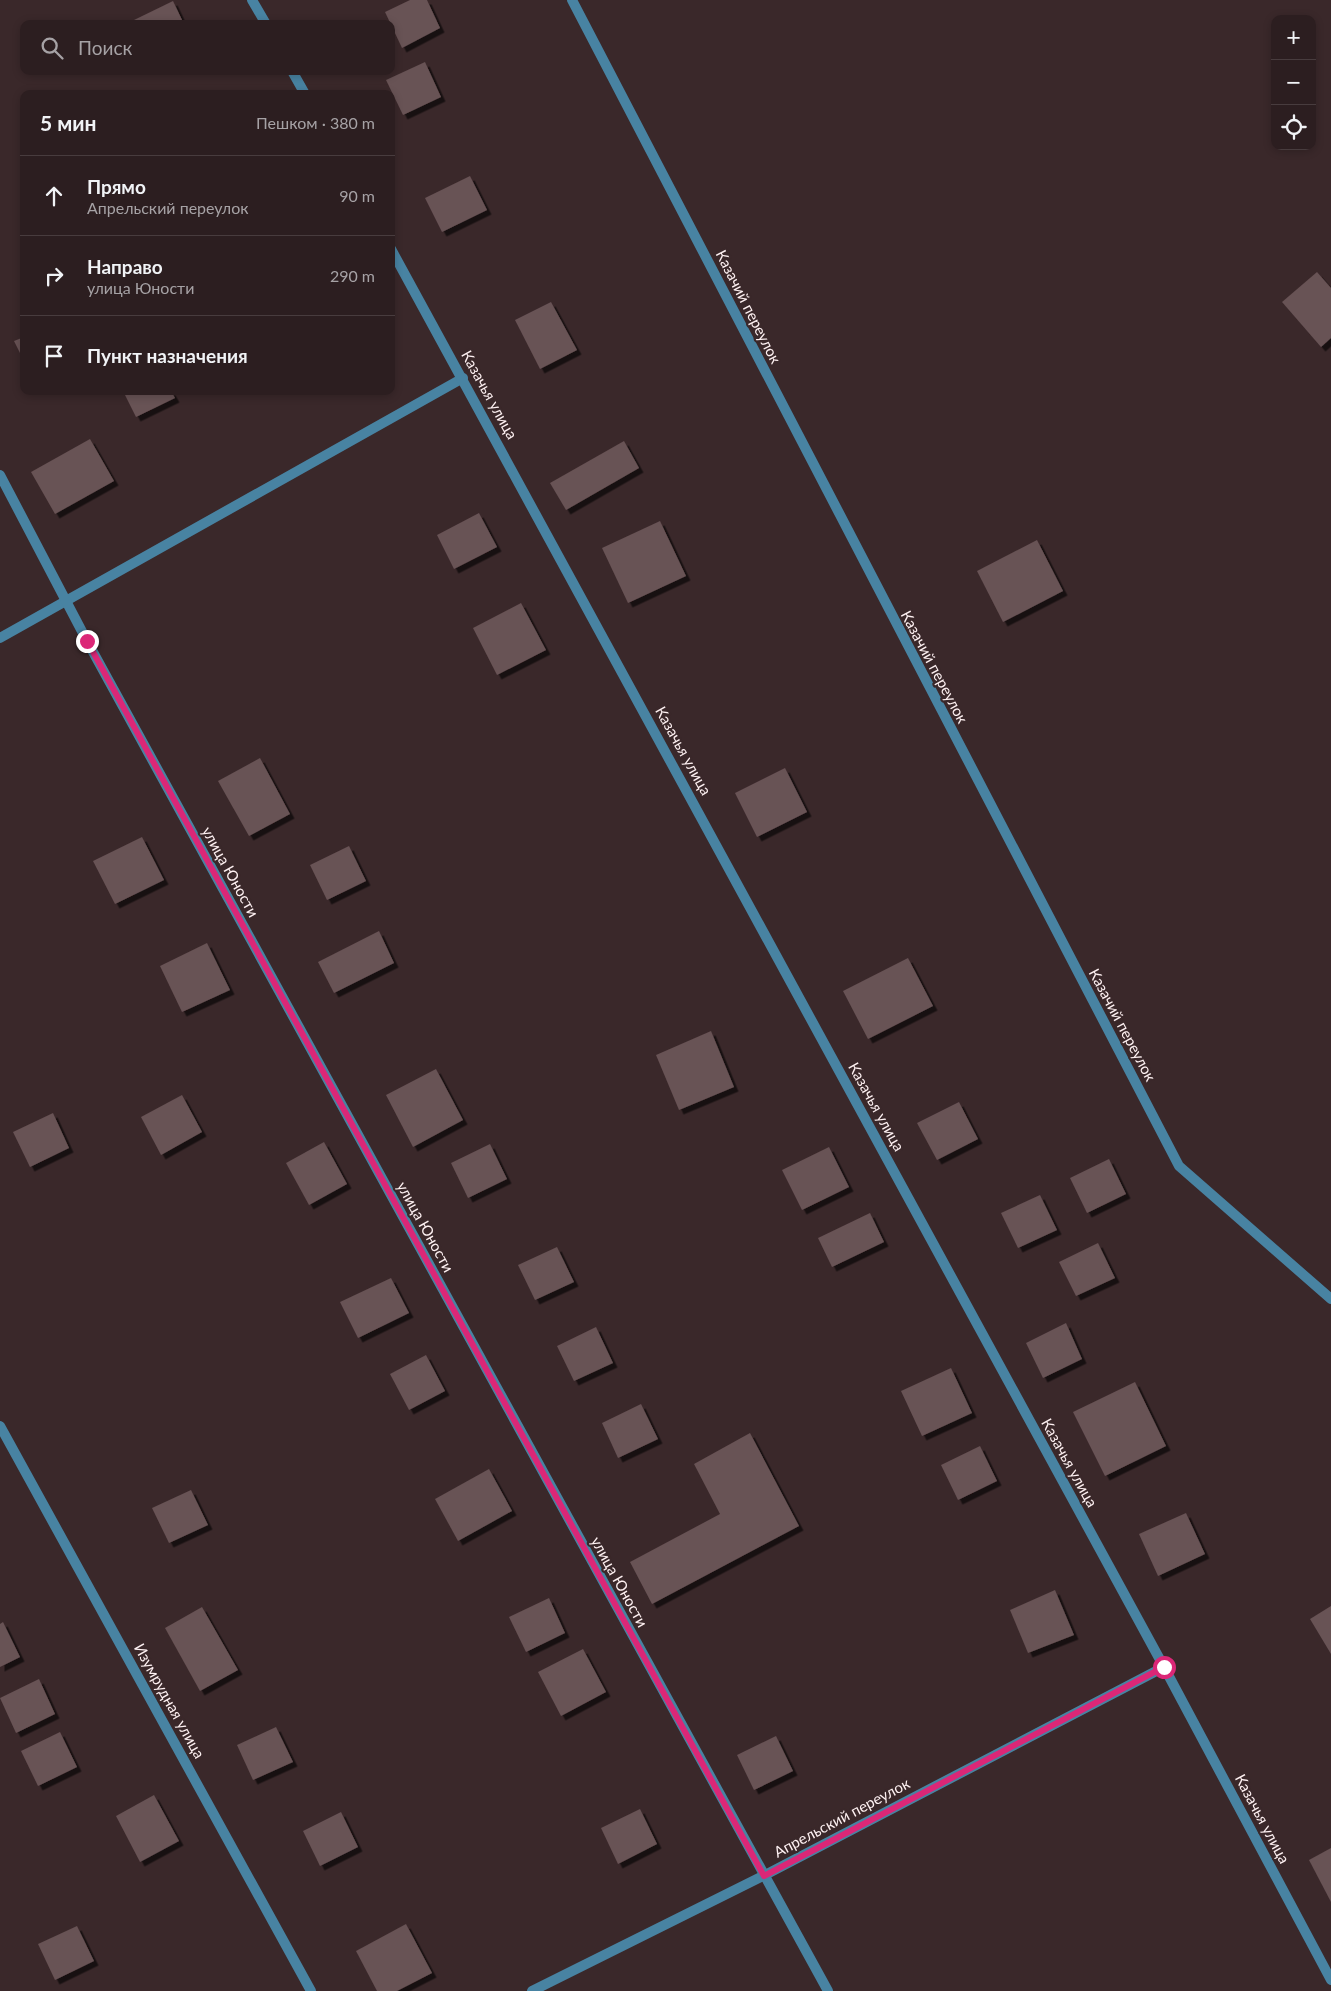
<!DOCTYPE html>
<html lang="ru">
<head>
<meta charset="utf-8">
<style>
  body { margin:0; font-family:Lato,sans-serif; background:#342729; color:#f1f3f6 }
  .controls { position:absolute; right:15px; top:15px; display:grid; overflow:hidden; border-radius:10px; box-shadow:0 2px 8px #0003 }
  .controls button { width:45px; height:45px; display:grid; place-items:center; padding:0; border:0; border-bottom:1px solid #483c3e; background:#2c1e20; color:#f1f3f6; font:25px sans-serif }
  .stop { position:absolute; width:15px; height:15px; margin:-11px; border:4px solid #db2777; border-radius:50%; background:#fff }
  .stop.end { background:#db2777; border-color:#fff; box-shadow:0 1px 5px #0008 }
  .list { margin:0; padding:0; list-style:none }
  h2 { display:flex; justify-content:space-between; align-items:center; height:65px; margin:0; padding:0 20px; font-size:21px }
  h2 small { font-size:16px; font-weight:400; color:#a6a2a5 }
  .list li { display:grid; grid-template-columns:32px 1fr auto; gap:15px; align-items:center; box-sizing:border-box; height:80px; padding:0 20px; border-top:1px solid #483c3e }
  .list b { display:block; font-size:19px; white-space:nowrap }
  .list p { margin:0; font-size:16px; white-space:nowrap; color:#a6a2a5 }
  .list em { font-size:16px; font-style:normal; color:#a6a2a5 }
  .icon { flex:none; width:28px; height:28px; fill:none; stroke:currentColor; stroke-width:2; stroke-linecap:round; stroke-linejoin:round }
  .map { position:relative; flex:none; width:1331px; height:1991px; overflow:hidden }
  .search { position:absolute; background:#2c1e20; box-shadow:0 2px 8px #0003; left:20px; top:20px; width:375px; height:55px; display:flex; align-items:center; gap:12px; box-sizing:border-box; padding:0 18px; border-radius:10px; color:#a6a2a5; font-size:19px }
  .panel { position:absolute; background:#2c1e20; box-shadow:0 2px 8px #0003; left:20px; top:90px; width:375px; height:305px; border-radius:10px }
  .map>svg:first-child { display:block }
</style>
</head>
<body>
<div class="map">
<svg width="1331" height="1991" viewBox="0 0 1331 1991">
  <defs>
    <filter id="shadow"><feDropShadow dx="4.5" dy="4.5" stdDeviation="0" flood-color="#0009"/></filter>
  </defs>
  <rect width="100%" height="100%" fill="#3a282a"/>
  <g fill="#675254" filter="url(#shadow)">
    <polygon points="410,0 427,0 440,28 402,48 385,12"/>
    <polygon points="173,1 184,24 136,24 134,20"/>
    <polygon points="425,62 441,97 403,115 386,80"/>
    <polygon points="470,176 487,210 442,232 425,198"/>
    <polygon points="1317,272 1331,288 1331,338 1321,347 1282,302"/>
    <polygon points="551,302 577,350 540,369 515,320"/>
    <polygon points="24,337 24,361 14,341"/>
    <polygon points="123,391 171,391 175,398 136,417"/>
    <polygon points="90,439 114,481 55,514 31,472"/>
    <polygon points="624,441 639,468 566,510 550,483"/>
    <polygon points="479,513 497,547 454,569 437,535"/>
    <polygon points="660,521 686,576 628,603 602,548"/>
    <polygon points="1037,540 1063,591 1003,622 977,571"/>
    <polygon points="521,603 546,650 497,675 473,628"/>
    <polygon points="260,758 290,814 249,836 218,781"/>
    <polygon points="785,768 807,812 757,837 735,793"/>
    <polygon points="142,837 164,880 115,904 93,861"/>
    <polygon points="349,846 366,881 327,900 310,865"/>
    <polygon points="379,931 394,963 334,993 318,962"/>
    <polygon points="207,943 230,990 182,1012 160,966"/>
    <polygon points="908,958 933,1006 868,1039 843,991"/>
    <polygon points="711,1031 734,1087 679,1110 656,1055"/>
    <polygon points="436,1069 463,1120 413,1147 386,1095"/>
    <polygon points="182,1095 202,1132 161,1155 141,1117"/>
    <polygon points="959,1102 978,1139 937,1160 917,1123"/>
    <polygon points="53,1113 69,1148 30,1167 13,1132"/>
    <polygon points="324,1142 347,1184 309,1205 286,1163"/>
    <polygon points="490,1144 507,1179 468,1198 451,1163"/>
    <polygon points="829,1147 849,1187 802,1210 782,1170"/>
    <polygon points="1109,1159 1126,1194 1087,1213 1070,1178"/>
    <polygon points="1040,1195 1057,1230 1018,1248 1001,1213"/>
    <polygon points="870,1213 884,1242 832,1267 818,1238"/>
    <polygon points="1098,1243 1115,1278 1076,1296 1059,1262"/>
    <polygon points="557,1247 574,1282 535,1300 518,1265"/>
    <polygon points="391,1278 409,1313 358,1338 340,1302"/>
    <polygon points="1066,1323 1082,1359 1043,1378 1026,1343"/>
    <polygon points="596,1327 613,1363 574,1381 557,1346"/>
    <polygon points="426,1355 445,1391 409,1410 390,1374"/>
    <polygon points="951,1368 972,1413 922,1436 901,1391"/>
    <polygon points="1135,1382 1166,1446 1105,1476 1073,1412"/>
    <polygon points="641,1404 658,1439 618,1458 602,1423"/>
    <polygon points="750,1433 799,1526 652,1604 630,1562 720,1514 694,1464"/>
    <polygon points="980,1446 997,1481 958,1500 941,1465"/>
    <polygon points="489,1469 512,1511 458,1541 435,1499"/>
    <polygon points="191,1490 208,1525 169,1543 152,1508"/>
    <polygon points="1186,1513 1205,1554 1158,1576 1139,1534"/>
    <polygon points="1055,1590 1074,1635 1028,1653 1010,1610"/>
    <polygon points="549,1598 565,1633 526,1652 509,1617"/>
    <polygon points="1331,1606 1331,1654 1310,1619"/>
    <polygon points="202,1607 238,1670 200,1691 165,1628"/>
    <polygon points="3,1622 20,1657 0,1667 0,1624"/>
    <polygon points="583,1649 606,1692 561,1716 538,1672"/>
    <polygon points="39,1679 55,1714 16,1733 0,1698"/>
    <polygon points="276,1727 293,1762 253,1780 237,1745"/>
    <polygon points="60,1732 77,1767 38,1786 21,1751"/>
    <polygon points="776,1736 793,1771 754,1790 737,1755"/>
    <polygon points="154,1795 179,1841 140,1862 116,1816"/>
    <polygon points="640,1809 657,1844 618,1864 601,1828"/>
    <polygon points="341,1812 358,1847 320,1866 303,1831"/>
    <polygon points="1331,1848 1331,1902 1309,1860"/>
    <polygon points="406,1924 432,1973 397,1991 377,1991 356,1951"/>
    <polygon points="77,1926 94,1961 55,1980 38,1944"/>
  </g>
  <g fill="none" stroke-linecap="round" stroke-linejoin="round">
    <polyline stroke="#4883a2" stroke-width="10" points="0,638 463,378"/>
    <g stroke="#4883a2" stroke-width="10">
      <polyline points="252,0 266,24"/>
      <polyline points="572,0 1179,1166 1331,1299"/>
      <polyline points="292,71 305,94"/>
      <polyline points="391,249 1164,1667 1331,1980"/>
      <polyline points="0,475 87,641 828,1991"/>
      <polyline points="0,1426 311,1991"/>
      <polyline points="532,1991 763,1876 1164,1667"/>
    </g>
  </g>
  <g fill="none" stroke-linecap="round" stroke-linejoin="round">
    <polyline stroke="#db2777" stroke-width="6" points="87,641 764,1876 1164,1667"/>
  </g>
  <g text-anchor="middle" stroke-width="4.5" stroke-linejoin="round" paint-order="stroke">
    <g font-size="15" fill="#fef1f2" stroke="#3a282a">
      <text transform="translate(748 307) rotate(63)" y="5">Казачий переулок</text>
      <text transform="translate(489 395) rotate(61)" y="5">Казачья улица</text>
      <text transform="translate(934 667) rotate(62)" y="5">Казачий переулок</text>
      <text transform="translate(683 751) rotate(61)" y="5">Казачья улица</text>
      <text transform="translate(230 872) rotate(61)" y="5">улица Юности</text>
      <text transform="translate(1122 1025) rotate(62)" y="5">Казачий переулок</text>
      <text transform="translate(876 1107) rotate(61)" y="5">Казачья улица</text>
      <text transform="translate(425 1227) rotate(61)" y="5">улица Юности</text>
      <text transform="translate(1069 1463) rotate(61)" y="5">Казачья улица</text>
      <text transform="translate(619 1582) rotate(61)" y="5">улица Юности</text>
      <text transform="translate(169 1701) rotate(61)" y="5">Изумрудная улица</text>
      <text transform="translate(842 1818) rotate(-28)" y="5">Апрельский переулок</text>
      <text transform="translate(1262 1819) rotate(62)" y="5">Казачья улица</text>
    </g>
  </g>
</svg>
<div class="controls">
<button>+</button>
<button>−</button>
<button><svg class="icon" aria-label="locate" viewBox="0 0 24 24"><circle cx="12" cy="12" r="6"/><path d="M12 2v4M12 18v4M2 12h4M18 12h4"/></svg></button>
</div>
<div class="stop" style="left:1164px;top:1667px"></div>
<div class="stop end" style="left:87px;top:641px"></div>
<div class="search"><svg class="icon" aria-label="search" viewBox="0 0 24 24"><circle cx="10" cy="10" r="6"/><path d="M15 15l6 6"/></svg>Поиск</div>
<section class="panel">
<h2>5 мин<small>Пешком · 380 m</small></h2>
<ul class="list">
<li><svg class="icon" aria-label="ahead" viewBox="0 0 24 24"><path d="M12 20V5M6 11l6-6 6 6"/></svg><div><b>Прямо</b><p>Апрельский переулок</p></div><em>90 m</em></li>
<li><svg class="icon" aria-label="right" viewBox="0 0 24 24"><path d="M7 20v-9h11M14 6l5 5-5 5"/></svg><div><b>Направо</b><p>улица Юности</p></div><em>290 m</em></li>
<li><svg class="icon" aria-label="arrive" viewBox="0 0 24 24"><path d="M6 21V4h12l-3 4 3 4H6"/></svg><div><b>Пункт назначения</b></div></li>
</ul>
</section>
</div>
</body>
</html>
